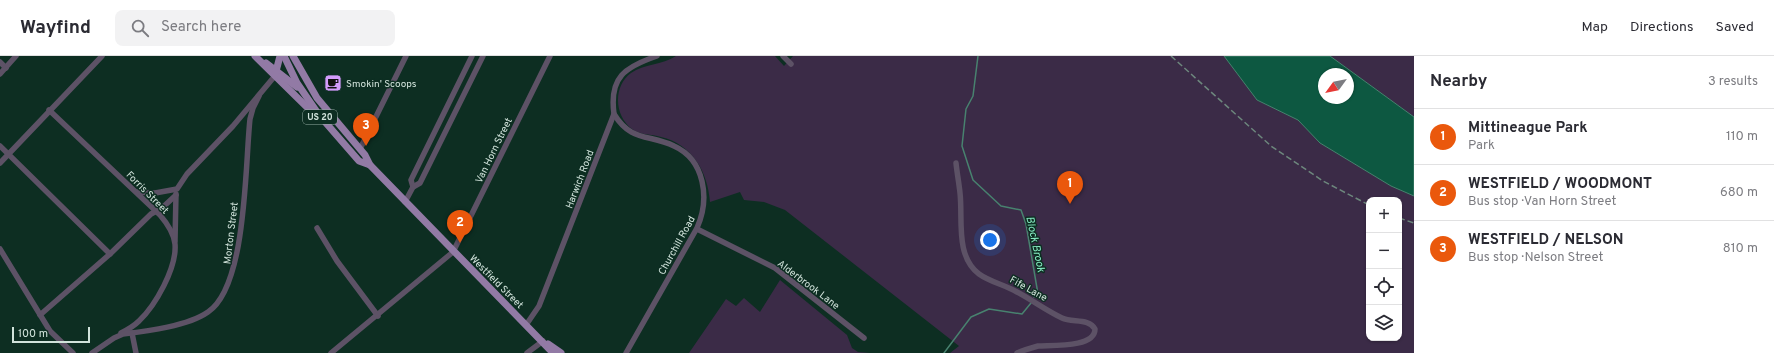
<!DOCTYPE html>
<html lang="en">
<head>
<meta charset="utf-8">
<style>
  body { margin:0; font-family:Overpass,sans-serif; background:#f2f2f3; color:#2b2b33 }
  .controls { position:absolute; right:12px; bottom:12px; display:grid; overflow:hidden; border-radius:8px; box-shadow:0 1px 3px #0004 }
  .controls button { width:36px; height:36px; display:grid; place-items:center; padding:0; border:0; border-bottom:1px solid #e1e1e2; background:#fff; color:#2b2b33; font:20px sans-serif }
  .compass { position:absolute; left:1318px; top:12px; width:36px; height:36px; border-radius:50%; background:#fff; box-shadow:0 1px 3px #0004; rotate:237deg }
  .scale { position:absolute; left:12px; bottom:10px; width:78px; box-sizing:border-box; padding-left:4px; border:2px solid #d1e3db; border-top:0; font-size:11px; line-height:14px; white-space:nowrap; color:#d1e3db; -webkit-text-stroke:3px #0d2e22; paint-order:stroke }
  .you { position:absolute; left:990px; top:184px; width:14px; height:14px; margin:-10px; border:3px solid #fff; border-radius:50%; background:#1a73e8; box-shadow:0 0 0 6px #1a73e833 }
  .badge { display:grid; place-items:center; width:26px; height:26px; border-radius:50%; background:#ea580c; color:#fff; font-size:13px; font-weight:700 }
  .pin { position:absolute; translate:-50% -33px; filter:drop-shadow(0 1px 2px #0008) }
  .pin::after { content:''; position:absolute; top:21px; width:14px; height:12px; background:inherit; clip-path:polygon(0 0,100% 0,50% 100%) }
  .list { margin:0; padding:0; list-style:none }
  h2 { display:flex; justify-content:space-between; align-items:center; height:52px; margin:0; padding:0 16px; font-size:17px }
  h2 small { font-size:13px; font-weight:400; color:#7c7c81 }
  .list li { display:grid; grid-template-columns:26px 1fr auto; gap:12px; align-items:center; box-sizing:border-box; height:56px; padding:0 16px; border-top:1px solid #e1e1e2 }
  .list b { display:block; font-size:15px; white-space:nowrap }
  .list p { margin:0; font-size:13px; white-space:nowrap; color:#7c7c81 }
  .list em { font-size:13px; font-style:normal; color:#7c7c81 }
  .icon { flex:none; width:22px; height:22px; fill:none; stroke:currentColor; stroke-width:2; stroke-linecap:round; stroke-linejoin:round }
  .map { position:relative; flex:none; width:1414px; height:297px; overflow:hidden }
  header { display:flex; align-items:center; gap:24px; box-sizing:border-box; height:56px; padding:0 20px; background:#fff; border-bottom:1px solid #e1e1e2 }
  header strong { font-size:19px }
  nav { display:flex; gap:22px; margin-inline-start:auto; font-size:14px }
  .search { width:280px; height:36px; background:#f2f2f3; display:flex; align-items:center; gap:10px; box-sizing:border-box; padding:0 14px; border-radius:8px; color:#7c7c81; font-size:15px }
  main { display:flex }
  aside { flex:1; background:#fff }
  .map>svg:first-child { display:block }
</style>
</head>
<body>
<header>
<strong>Wayfind</strong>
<div class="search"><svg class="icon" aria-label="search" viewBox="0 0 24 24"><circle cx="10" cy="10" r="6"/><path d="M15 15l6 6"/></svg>Search here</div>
<nav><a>Map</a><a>Directions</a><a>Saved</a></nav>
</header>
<main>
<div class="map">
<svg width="1414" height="297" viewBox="0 0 1414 297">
  <rect width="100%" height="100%" fill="#0d2e22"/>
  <g fill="#3b2b47" fill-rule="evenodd">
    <path d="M676,0h99l9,10 9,-10h431l33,44 41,20 22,23 71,43 23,10v157h-464l9,-7 -174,-136 -21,-8 -20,-2 -4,-8 -30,10c-2,-30 -18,-58 -49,-65 -10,-3 -21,-2 -29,-8 -18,-13 -19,-43 -1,-56 13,-9 31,-8 45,-17zM1369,144h30v138h-30z"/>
    <polygon points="1330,0 1414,0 1414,61"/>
    <polygon points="780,224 847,279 852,292 858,296 870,297 689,297 726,243 736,250 744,242 760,256"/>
  </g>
  <path fill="#0d5841" stroke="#48826f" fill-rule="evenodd" d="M1224,0h106l84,61v79l-23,-10 -71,-43 -22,-23 -41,-20zM1324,18h24v24h-24z"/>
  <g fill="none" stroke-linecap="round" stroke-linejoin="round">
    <g stroke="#48826f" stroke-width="1.5">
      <polyline points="978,0 973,40 966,53 962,90 973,124 1001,150 1021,154 1026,168 1038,238 1034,241"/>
      <polyline points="944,297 971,261 989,253 1022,258 1031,247"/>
    </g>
    <g stroke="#5d5266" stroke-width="5.5">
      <polyline points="783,0 791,8"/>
      <polyline points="0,6 6,12"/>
      <polyline points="0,18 16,0"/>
      <path d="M49,54l111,105c6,7 14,19 15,29 2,24 -20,62 -36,77 -5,5 -12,9 -18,12"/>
      <path d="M614,58c17,28 35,20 60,32 31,14 36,53 23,82l-71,125"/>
      <polyline points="0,90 110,198"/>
      <polyline points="360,93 406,0"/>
      <polyline points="0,107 102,0"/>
      <path d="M956,107c1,10 3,20 4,30 3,26 -5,63 19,81 11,8 26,11 38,18 15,8 30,19 45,26 10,5 27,0 33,11 0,19 -43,16 -57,17 -7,2 -14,4 -21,7"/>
      <polyline points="413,131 411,124 472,0"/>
      <polyline points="137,136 155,137 177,133 187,118 233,70 274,21"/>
      <polyline points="405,146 413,131 420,127 483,0"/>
      <polyline points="317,172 337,205 378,260"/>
      <polyline points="697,173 775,212 864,282"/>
      <polyline points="175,185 176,138"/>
      <polyline points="0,193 50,275 73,297"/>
      <polyline points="40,259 110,198 151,158 162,152 176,139"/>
      <path d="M526,269l13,-19 75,-192c-5,-37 11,-47 43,-58"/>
      <polyline points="132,277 136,297"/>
      <path d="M92,297l22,-15 9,-4c25,-3 65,-8 85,-22 39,-26 37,-148 42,-193l3,-11 6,-12"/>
      <polyline points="331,297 453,196 550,0"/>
      <polyline points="527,297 543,285"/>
    </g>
    <g stroke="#927aa5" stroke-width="7">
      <polyline points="255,0 319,63"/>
      <polyline points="284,0 297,27 319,59 359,105 370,109"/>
      <polyline points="293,0 317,42 365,99 370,109 553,297"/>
      <polyline points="266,7 297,31"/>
      <polyline points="275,19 280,0"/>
      <polyline points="548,288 561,297"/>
    </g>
    <g stroke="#6d877d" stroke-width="1.5" stroke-dasharray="6 3" stroke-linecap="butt">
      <polyline points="1171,0 1271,90 1323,125 1369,149"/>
      <polyline points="1399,162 1414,167"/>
    </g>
  </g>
  <defs>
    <g id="cafe-square" transform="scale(0.9)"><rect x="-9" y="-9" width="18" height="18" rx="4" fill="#d39cfc" stroke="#0d2e22"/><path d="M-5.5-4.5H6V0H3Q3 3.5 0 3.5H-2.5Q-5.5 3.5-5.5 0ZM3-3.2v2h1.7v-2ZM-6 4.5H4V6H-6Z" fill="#111"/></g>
  </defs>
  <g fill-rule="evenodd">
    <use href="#cafe-square" x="333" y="27"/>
  </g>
  <g text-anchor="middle" stroke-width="3" stroke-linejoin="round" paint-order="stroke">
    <rect fill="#0d2e22" stroke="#96ada4" stroke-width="1" x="303" y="54" width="34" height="14" rx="3"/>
    <g font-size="9" font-weight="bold" fill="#d1e3db">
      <text x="320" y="64">US 20</text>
    </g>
    <g font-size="10" fill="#d1e3db" stroke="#0d2e22" text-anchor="start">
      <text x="346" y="31">Smokin' Scoops</text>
    </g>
    <g font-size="10" fill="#d1e3db" stroke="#0d2e22">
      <text transform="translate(493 94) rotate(-64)" y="4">Van Horn Street</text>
      <text transform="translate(579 123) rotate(-69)" y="4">Harwich Road</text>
      <text transform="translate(148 136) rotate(45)" y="4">Forris Street</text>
      <text transform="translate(230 177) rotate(-83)" y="4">Morton Street</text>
      <text transform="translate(676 189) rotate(-61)" y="4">Churchill Road</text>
      <text transform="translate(497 225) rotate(45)" y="4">Westfield Street</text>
      <text transform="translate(809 228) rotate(37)" y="4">Alderbrook Lane</text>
      <text transform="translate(1029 232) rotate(29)" y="4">Fife Lane</text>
    </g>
    <g font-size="11" font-style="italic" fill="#86eac2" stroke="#0d2e22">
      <text transform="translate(1036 188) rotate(78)" y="4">Block Brook</text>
    </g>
  </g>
</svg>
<div class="controls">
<button>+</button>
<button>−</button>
<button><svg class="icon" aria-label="locate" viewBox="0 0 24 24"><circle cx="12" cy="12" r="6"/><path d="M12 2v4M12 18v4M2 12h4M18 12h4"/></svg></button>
<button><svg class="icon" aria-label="layers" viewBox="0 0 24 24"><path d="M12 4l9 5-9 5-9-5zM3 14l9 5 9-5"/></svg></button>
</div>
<svg class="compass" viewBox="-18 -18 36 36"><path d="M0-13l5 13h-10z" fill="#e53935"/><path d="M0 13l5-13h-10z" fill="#7c7c81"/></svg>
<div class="scale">100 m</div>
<div class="you"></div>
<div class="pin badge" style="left:1070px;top:148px">1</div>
<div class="pin badge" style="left:460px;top:187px">2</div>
<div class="pin badge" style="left:366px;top:90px">3</div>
</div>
<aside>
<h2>Nearby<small>3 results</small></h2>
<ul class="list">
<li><span class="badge">1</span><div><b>Mittineague Park</b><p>Park</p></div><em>110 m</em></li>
<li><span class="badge">2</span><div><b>WESTFIELD / WOODMONT</b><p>Bus stop · Van Horn Street</p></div><em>680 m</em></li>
<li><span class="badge">3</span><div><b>WESTFIELD / NELSON</b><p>Bus stop · Nelson Street</p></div><em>810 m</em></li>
</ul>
</aside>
</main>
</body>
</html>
